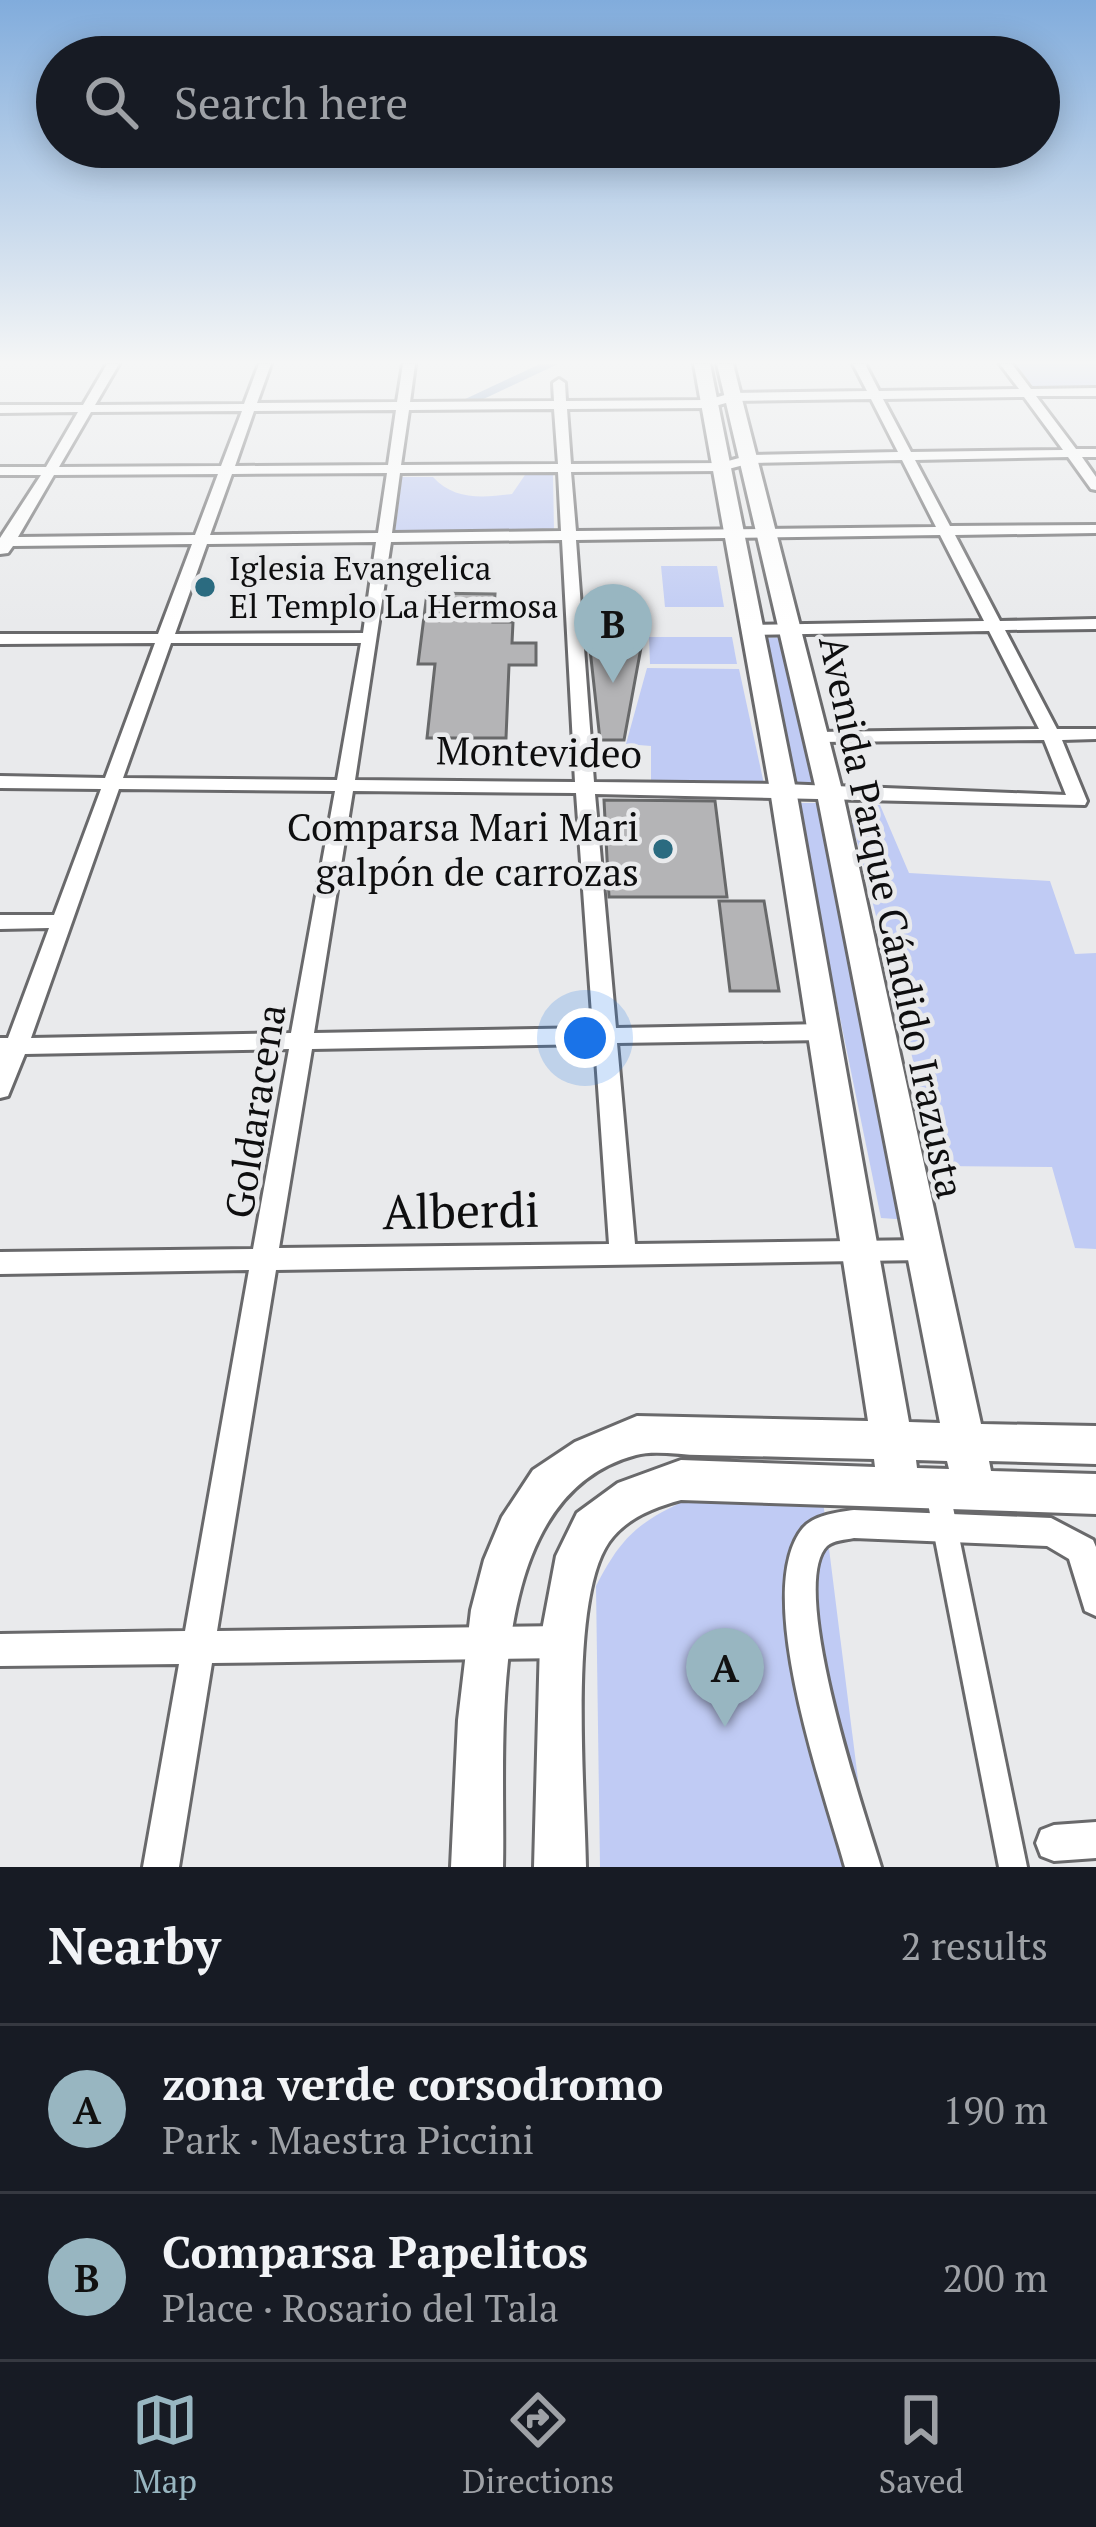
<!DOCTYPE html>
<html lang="en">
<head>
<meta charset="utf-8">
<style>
  body { margin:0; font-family:"PT Serif",serif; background:#242831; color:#f1f3f6 }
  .you { position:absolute; left:585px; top:1038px; width:42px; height:42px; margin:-30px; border:9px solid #fff; border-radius:50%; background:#1a73e8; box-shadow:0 0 0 18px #1a73e833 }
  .badge { display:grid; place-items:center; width:78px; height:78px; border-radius:50%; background:#98b6c1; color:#111; font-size:39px; font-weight:700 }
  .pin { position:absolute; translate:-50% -99px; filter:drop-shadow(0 3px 6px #0008) }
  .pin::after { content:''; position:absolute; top:63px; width:42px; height:36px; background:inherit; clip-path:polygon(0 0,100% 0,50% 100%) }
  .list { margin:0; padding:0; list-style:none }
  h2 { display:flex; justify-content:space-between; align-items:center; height:156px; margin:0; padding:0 48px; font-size:51px }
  h2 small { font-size:39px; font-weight:400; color:#9ea1a6 }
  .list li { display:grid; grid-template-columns:78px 1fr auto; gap:36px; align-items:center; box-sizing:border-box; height:168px; padding:0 48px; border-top:3px solid #363941 }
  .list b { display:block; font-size:45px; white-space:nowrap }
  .list p { margin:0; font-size:39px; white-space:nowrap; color:#9ea1a6 }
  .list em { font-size:39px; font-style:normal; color:#9ea1a6 }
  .icon { flex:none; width:66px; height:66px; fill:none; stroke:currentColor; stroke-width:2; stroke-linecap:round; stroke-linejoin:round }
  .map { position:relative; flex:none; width:1096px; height:1867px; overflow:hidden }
  .search { position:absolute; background:#171b24; box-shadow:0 6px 30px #0003; left:36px; right:36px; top:36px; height:132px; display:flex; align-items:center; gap:30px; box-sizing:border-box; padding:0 42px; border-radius:66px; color:#9ea1a6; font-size:45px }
  .sheet { height:492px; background:#171b24 }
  nav { display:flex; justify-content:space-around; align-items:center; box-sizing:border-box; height:168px; border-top:3px solid #363941; background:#171b24; font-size:33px; color:#9ea1a6 }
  nav a { display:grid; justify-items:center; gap:6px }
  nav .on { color:#98b6c1 }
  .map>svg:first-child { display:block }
</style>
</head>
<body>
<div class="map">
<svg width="1096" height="1867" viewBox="0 0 1096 1867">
  <rect width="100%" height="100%" fill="#e9eaec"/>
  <g fill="#c0cbf4">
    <polygon points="1016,364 1096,364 1096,387 1033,387"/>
    <path d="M525,475h28l1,55 -159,3 7,-56h31c21,23 48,21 79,17z"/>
    <polygon points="661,566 717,566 724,607 665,607"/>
    <polygon points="649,637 732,637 737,664 650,664"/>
    <polygon points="786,637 821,786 793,785 761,638"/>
    <polygon points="647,668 739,669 764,784 651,783 651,746 626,744"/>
    <polygon points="796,803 825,803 925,1221 881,1218"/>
    <polygon points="861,805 880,805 909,873 1050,881 1075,954 1096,953 1096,1249 1075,1248 1052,1167 940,1166 851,818"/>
    <path d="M689,1499l134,2 46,366h-269l-4,-281c25,-49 43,-65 93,-87z"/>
  </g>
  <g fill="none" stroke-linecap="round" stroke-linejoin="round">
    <polygon fill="#87a1c9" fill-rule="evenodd" points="540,364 558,364 473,404 461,401"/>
  </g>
  <g fill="#b4b4b6" stroke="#68696a" stroke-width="3">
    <polygon points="427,593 495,594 493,622 513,622 512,643 536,643 536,665 509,665 506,738 427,738 435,664 418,664"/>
    <polygon points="587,622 645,626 624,740 600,740"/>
    <polygon points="604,800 715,801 727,897 609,897"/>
    <polygon points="719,901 764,901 779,991 730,991"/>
  </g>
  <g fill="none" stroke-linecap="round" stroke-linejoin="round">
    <g stroke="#69696b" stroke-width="6">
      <polygon id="pedestrian" points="937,1477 945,1480 949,1488 1027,1867 999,1867 925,1488 929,1480"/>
    </g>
    <g stroke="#69696b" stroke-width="6">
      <g id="minor">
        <path d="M107,364h12l-24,41 149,-1 15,-40h12l-14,39 140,-1 6,-38h12l-5,38 144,-1 -1,-18 6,-4 6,4 1,18 141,-1 25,-7 135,-2 -14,-27h12l14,27 140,-2 -19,-25h12l19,25 65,-1v8h-60l40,53h20v8h-14l14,20v13l-5,-1 -23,-32 -153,3 35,66 146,-1v8l-141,2 45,86 96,-2v10l-91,1 52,99h39v10l-34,1 25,61 -2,4 -490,-11 21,234 208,-4 8,2 3,6 -3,6 -8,2 -207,3 18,201 289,-4 9,3 4,7 -4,7 -9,3 -648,10 -59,361 347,-5 12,5 4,11 -4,11 -12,5 -352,5 -33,204h-36l36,-203 -179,2v-32l185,-3 64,-361 -249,4v-22l253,-3 36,-200 -264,5 -17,42 -8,2v-60h8l41,-110 -49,1v-14h54l47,-126 -101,-1v-12l105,2 50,-135 -155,1v-10h158l34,-90 -179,2 -5,7 -8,1v-16l41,-63h-41v-8h46l32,-55 -78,1v-8h83zM1024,397l39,53 -152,2 -28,-53zM871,399l27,53 -148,3 -29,8 -150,1 -4,-55 141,-1 25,-7zM554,409l4,55 -157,1 8,-55zM396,410l-8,55 -153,1 19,-55zM242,411l-21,55 -162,1 32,-55zM902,460l34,67 -360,4 -5,-59 150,-1 30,-8zM558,472l3,59 -169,2 8,-60zM387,473l-9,60 -168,2 22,-61zM218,474l-23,61 -177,2 36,-62zM940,535l44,86 -231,4 -8,5 8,5 236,-4 50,98 -223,3 -9,5 9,5 228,-2 22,55 -283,-11 -189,-2 -18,-242zM562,540l13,242 -220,-2 36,-238zM376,542l-13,91 -188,1 32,-90zM171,643h190l-24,137 -214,-2zM119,789l216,2 -44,242 -260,5zM353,791l223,2 17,235 -279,5zM595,1044l14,200 -330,4 33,-199z"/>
        <path d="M854,1510l197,8 42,22 3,7v69l-11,-5 -16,-52 -22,-13 -193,-8c-9,2 -20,2 -27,8 -40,40 38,268 54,321h-36c-20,-73 -94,-276 -42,-339 11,-13 35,-16 51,-18z"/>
        <polygon points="1096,1822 1096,1858 1054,1861 1041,1856 1036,1843 1041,1830 1054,1825"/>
      </g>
    </g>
    <g stroke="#69696b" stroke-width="6">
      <path id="secondary" d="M694,364h16l86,426 113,632 31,1 -123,-629 -100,-430h16l110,430 138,630 115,2v38l-107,-3 2,10 105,3v40l-415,-14c-26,7 -55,18 -72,42 -41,59 -24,249 -23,325h-52l6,-226 16,-85 21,-43 41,-30 63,-23 194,7 -1,-8c-58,-1 -116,-3 -174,-4 -20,0 -45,-5 -64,0 -156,41 -130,288 -133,412h-52l7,-147 13,-110 13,-50 18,-43 31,-47 42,-28 62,-26 231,5 -98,-631zM916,1460l31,1 2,8 -32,-1z"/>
    </g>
    <use href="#pedestrian" fill="#fff" fill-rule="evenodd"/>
    <use href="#minor" fill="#fff" fill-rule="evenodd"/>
    <use href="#secondary" fill="#fff" fill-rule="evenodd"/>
  </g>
  <linearGradient id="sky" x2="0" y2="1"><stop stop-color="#81acdc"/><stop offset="0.58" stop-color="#f5f6f6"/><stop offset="1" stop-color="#f5f6f6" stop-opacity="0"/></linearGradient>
  <rect width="1096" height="625" fill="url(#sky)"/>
  <g fill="#2b6b80" stroke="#e9eaec" stroke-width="4.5">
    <circle cx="205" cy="587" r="12"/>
    <circle cx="663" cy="849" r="12"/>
  </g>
  <g text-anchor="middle" stroke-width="9" stroke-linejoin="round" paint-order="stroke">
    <g font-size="33" fill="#0e0e0f" stroke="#e9eaec" text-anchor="start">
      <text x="229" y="580">Iglesia Evangelica<tspan x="229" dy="38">El Templo La Hermosa</tspan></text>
    </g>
    <g font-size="39" fill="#0e0e0f" stroke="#e9eaec">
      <text transform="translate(539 752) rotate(1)" y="14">Montevideo</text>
      <text transform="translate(892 917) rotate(78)" y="14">Avenida Parque Cándido Irazusta</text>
      <text transform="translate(255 1111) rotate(-81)" y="14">Goldaracena</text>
    </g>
    <g font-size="39" fill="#0e0e0f" stroke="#e9eaec" text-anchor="end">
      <text x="639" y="841">Comparsa Mari Mari<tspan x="639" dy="45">galpón de carrozas</tspan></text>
    </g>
    <g font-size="48" fill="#0e0e0f" stroke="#e9eaec">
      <text transform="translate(461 1211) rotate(-1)" y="17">Alberdi</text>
    </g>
  </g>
</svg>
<div class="you"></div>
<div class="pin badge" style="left:725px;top:1727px">A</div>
<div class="pin badge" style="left:613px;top:683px">B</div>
<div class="search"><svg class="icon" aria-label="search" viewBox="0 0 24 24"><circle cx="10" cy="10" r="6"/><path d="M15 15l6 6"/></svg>Search here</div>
</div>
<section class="sheet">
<h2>Nearby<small>2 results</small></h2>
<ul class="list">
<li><span class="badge">A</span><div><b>zona verde corsodromo</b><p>Park · Maestra Piccini</p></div><em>190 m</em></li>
<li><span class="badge">B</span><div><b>Comparsa Papelitos</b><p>Place · Rosario del Tala</p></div><em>200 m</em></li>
</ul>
</section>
<nav>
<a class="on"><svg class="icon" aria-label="map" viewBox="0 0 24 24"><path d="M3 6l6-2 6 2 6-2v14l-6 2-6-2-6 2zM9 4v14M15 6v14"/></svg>Map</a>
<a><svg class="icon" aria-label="directions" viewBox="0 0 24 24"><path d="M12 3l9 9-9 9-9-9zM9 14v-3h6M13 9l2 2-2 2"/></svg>Directions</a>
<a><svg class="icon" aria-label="saved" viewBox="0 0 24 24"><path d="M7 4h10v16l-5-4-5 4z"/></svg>Saved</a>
</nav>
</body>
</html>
